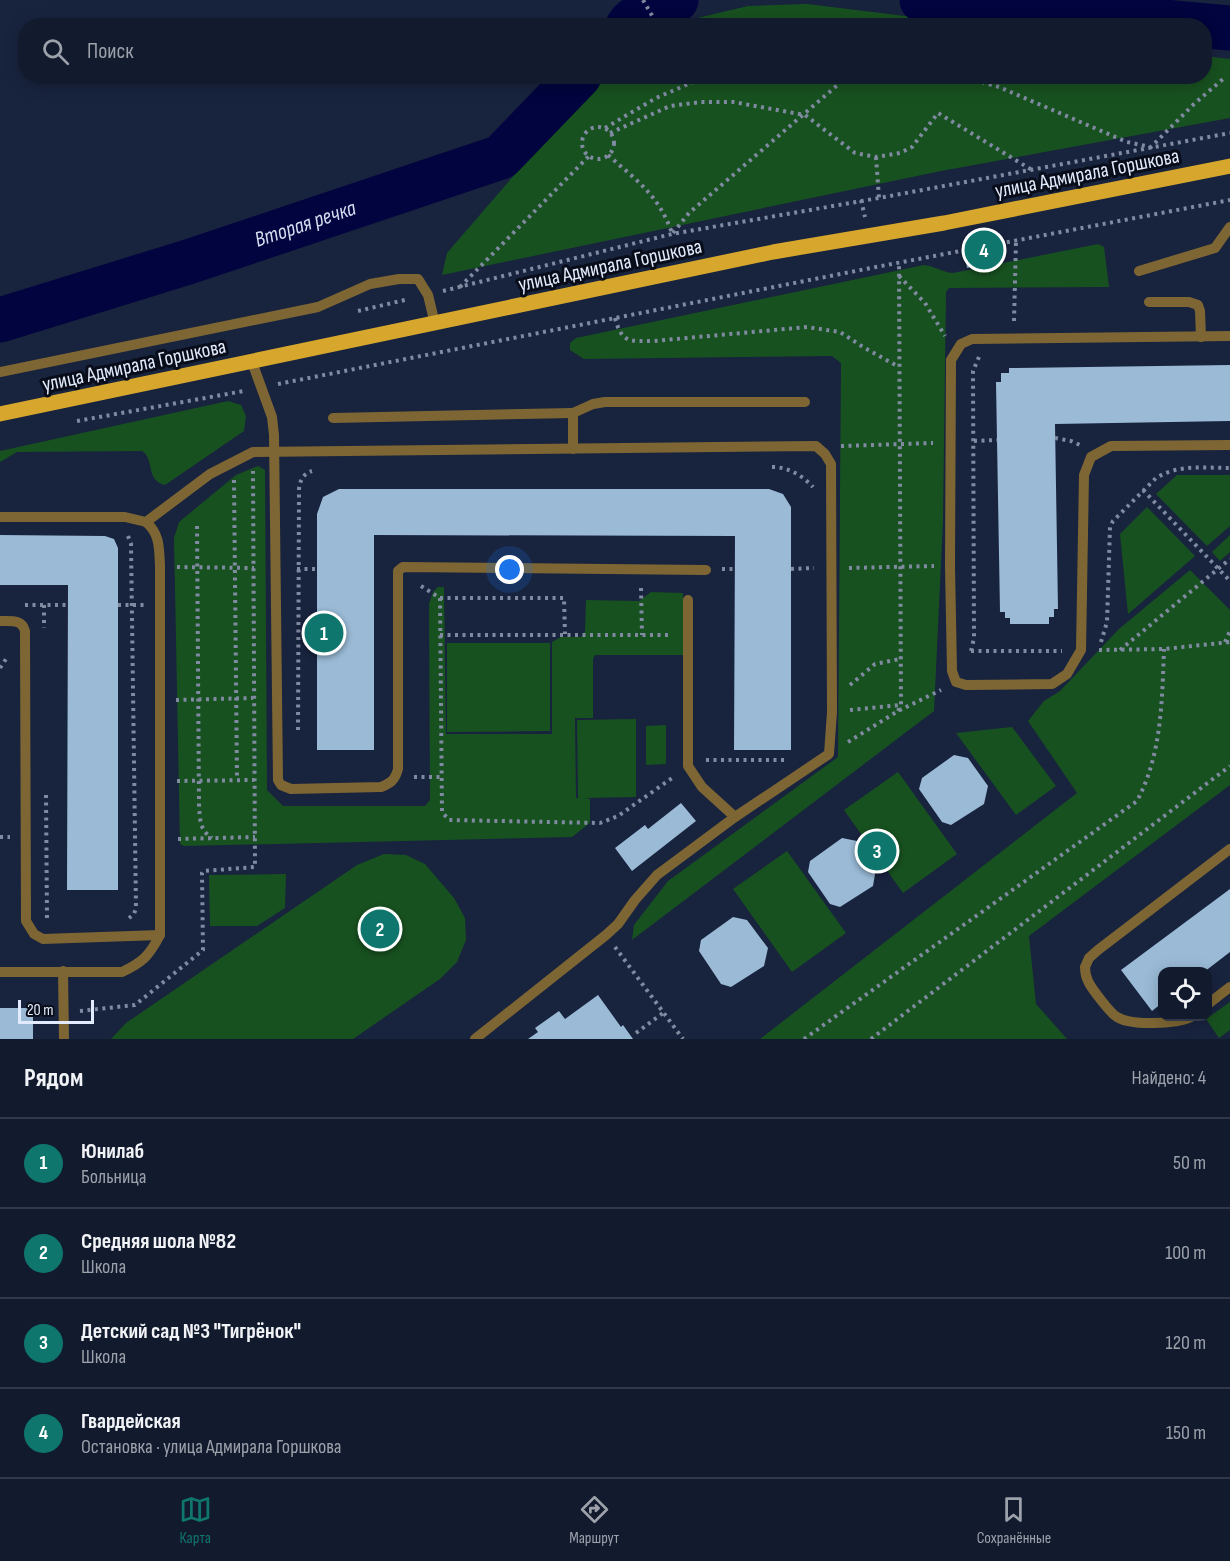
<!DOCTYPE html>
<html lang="ru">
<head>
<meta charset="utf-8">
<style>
  body { margin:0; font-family:"Sofia Sans Condensed",sans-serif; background:#1f273a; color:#f1f3f6 }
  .controls { position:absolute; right:18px; bottom:18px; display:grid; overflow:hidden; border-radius:12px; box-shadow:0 3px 15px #0003 }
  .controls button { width:54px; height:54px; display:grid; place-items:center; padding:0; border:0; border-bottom:2px solid #31384a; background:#121a2e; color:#f1f3f6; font:30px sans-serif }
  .scale { position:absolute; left:18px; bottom:15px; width:76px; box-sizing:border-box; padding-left:6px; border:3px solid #e2ebfd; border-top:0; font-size:16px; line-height:21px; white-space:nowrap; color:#e2ebfd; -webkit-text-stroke:4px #080d19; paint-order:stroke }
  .you { position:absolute; left:510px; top:570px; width:21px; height:21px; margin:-15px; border:4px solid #fff; border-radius:50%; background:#1a73e8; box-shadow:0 0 0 9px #1a73e833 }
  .badge { display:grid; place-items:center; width:39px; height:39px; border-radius:50%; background:#0f766e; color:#fff; font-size:20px; font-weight:700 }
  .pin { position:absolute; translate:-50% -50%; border:3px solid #fff; box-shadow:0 2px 6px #0006 }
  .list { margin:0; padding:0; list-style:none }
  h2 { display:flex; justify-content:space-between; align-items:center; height:78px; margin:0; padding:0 24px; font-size:26px }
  h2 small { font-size:20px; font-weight:400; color:#9ca1aa }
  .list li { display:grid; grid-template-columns:39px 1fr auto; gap:18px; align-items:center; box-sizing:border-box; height:90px; padding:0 24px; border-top:2px solid #31384a }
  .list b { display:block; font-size:22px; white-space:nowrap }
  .list p { margin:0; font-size:20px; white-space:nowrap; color:#9ca1aa }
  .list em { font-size:20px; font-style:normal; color:#9ca1aa }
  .icon { flex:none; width:33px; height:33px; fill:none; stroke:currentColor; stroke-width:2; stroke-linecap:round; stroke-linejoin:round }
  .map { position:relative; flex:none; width:1230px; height:1039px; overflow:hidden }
  .search { position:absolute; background:#121a2e; box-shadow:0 3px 15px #0003; left:18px; right:18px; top:18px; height:66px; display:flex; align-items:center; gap:15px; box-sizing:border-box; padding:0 21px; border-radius:24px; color:#9ca1aa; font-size:22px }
  .sheet { height:438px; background:#121a2e }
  nav { display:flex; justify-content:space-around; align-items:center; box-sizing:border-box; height:84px; border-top:2px solid #31384a; background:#121a2e; font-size:16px; color:#9ca1aa }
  nav a { display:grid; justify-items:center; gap:3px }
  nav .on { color:#0f766e }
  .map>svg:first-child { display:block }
</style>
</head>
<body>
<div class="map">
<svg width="1230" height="1039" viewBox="0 0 1230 1039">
  <rect width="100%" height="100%" fill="#18233e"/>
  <g fill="#185120">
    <polygon points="807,4 979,25 668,25 748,6"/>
    <polygon points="1205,56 1230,59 1230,118 941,171 442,275 447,253 567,114 605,77 1204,76"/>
    <path d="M1098,244l6,3 5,40 -160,1 -3,4 -3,229 -9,190 -302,229 2,-15 34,-44 170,-124 3,-394 -9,-7 -248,3 -14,-9v-7l6,-5 348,-73c10,1 18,7 29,8z"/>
    <path d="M228,401l13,4 5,11 -2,15 -79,54c-20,-5 -10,-26 -23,-34l-125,1 -17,10v-11z"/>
    <polygon points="258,466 265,470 267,790 283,806 425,806 430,800 429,604 433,592 438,587 444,587 446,734 552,734 552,642 561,637 581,637 585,631 586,600 639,601 651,592 683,593 683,655 595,655 593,659 593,718 575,718 576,798 578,798 577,720 636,719 636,797 585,798 590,799 590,823 572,837 184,846 180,844 174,538 179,522 236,475"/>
    <polygon points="1177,475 1230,475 1230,526 1207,546 1156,494"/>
    <polygon points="1147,507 1195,556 1128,614 1120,534"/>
    <polygon points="1230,535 1230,552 1220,561 1212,552"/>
    <polygon points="1190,570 1230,610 1230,785 1029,936 1036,1004 1067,1039 760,1039 1077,793 1028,721 1044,701 1060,691 1119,629"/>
    <polygon points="447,643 550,643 550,731 447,732"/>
    <polygon points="666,725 666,764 646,765 646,726"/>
    <polygon points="1012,727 1056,786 1016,815 956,733"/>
    <polygon points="898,772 957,854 903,893 844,810"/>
    <polygon points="787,851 846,933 792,972 733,889"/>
    <polygon points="384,854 406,855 425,864 454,898 465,918 466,940 457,962 440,979 353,1039 111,1039 126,1023 357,865"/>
    <polygon points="286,874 285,908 257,926 210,926 209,875"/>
    <polygon points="1230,1002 1230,1030 1219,1038 1206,1019"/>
  </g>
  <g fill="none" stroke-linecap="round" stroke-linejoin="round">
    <g stroke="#01043e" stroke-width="45">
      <polyline points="922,0 1230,28"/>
      <polyline points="628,26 633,20 676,0"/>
      <path id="s1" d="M0,320l188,-58 313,-105 78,-81"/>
    </g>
  </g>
  <g fill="#9abad6">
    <polygon points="979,253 982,265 967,268 965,256"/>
    <polygon points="1230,365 1230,421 1055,424 1058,609 1054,609 1054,617 1049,617 1049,624 1010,624 1010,618 1005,618 1005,612 1000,612 996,382 1001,382 1001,373 1009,373 1009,368"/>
    <polygon points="339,489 769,489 783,494 791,507 791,750 734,750 735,536 374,535 374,750 317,750 317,514 323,497"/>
    <polygon points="0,535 105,536 114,539 118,548 118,890 67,890 68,585 0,585"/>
    <polygon points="954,755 968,758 988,786 984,804 951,825 942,822 919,789 922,778"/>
    <polygon points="681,803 696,821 632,871 615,848 645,825 648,829"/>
    <polygon points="842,838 857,841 876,868 873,886 840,907 830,904 808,872 810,861"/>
    <polygon points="1230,889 1230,952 1204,972 1162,972 1162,1003 1152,1011 1121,970"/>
    <polygon points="733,917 747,920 768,948 764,966 731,987 721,984 699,951 701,940"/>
    <polygon points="598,995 621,1027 623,1025 633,1039 528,1039 538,1032 535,1028 559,1011 565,1019"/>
    <rect x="0" y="1008" width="33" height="31"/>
  </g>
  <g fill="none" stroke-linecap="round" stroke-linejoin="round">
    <g stroke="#808aa1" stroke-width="4" stroke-dasharray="3 4.5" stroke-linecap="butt">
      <polyline points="643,0 658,26"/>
      <polyline points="960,76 999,87 1127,142 1151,147 1194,104 1223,79"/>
      <circle cx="598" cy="143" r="16"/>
      <polyline points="605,128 656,98 707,76"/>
      <polyline points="610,133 670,106 701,102 733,102 805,115 855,153 876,157 900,153 912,147 938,113 1032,170"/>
      <path d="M608,155c29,26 50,39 64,78"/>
      <polyline points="876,157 879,198"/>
      <polyline points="861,200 865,217"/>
      <polyline points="673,233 689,213 848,76"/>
      <polyline points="899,276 925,303 945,336"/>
      <polyline points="460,287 589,156"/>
      <polyline points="443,291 672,234 879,198 1230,133"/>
      <polyline points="358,311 409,299"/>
      <path d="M615,318c7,26 15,23 39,23l153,-14 33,5 23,15 36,20"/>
      <polyline points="1014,321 1016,241"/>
      <polyline points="278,384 876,267 1230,200"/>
      <polyline points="77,421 244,391"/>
      <polyline points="1055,438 1071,441 1080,445"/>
      <polyline points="974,441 997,440"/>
      <polyline points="841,446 933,443"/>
      <path d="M772,467c16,0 30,8 41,20"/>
      <polyline points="234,480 237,780"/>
      <polyline points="1143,490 1230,581"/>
      <path d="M197,526l2,278c1,14 0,26 13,34"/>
      <polyline points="128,536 131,544 136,908 134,914 129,918"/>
      <polyline points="177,567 254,568"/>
      <polyline points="849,568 934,566"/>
      <polyline points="297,569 318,569"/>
      <polyline points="722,569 734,569"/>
      <polyline points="791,569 814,568"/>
      <polyline points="421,586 440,598 564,598 565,634"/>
      <polyline points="641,588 642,635"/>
      <polyline points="440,598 442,812 449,820 600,823 618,816 675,776"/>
      <polyline points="25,605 68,605"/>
      <polyline points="44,605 44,628"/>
      <polyline points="118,605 144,605"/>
      <polyline points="440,635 670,635"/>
      <path d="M1101,642l6,-20 3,-95 3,-6 43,-43c22,-14 49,-10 74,-10"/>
      <polyline points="1225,642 1230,631"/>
      <polyline points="1099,650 1164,649 1230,642"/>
      <polyline points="1120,650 1230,559"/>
      <polyline points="971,651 974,638 973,371 979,357"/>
      <polyline points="971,651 1062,651"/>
      <polyline points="0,668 6,659"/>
      <polyline points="850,685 875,664 900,659"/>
      <polyline points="176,700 253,698"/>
      <polyline points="850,710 901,705"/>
      <polyline points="898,711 901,705 899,263"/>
      <path d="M298,730l1,-241c1,-9 4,-15 13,-18"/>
      <polyline points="848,742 898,711 941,690"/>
      <polyline points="706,760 786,760"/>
      <polyline points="414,777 441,777"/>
      <polyline points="177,781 254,780"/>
      <polyline points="46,795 47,919"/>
      <polyline points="0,837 10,837"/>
      <polyline points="178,839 255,837"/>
      <polyline points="615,947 683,1039"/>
      <polyline points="80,1011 135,1005 203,950 202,873 203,871 255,867 253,471"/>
      <polyline points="636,1033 663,1013"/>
      <path d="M804,1039l333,-238c25,-47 25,-101 27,-152"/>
      <polyline points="871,1039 1230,766"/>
    </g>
    <g stroke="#7d6633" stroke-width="10">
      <polyline points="1139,271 1215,248 1230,227"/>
      <polyline points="1149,302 1189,302 1198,305 1200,311 1201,337"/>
      <polyline points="1230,336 972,339 961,344 951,360 950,566 952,671 956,682 966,685 1052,684 1067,674 1081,650 1084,475 1091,457 1111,446 1230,445"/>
      <path d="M252,362l20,55 2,18 4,345 3,5 10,4 90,-2c10,-4 14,-7 17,-18v-198l5,-4 303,3"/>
      <polyline points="0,372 318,307 370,284 399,279 418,279 428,295 435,324"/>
      <polyline points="333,418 573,413"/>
      <polyline points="573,449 573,413 593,404 605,402 805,402"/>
      <polyline points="0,517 125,517 146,522"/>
      <polyline points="688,600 688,766 702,787 735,817"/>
      <path d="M0,621c11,0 22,-2 25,10l1,290 8,13 9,5 117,-4"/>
      <polyline points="63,971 64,1039"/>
      <path d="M0,972h122c21,-10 27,-16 38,-37v-369c-1,-18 0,-32 -14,-44l64,-48 43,-22 563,-6 9,8 6,10 1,248 -3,42 -94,63 -78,58 -22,25 -17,24 -12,11 -131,104"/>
      <polyline points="1208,1004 1230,987"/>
      <path d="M1191,1017c-15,7 -60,9 -74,0 -6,-3 -26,-29 -29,-36 -2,-4 -3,-9 -3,-14l4,-9 9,-8 132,-101"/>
    </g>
    <polyline stroke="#d6a72c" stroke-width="15" points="0,414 773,252 944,223 1230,166"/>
  </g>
  <g text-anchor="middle" stroke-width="6" stroke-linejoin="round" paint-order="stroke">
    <g font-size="21" fill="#e2ebfd" stroke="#080d19">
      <text transform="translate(1087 173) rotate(-11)" y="7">улица Адмирала Горшкова</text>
      <text transform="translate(610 265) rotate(-12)" y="7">улица Адмирала Горшкова</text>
      <text transform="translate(134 365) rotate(-12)" y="7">улица Адмирала Горшкова</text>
    </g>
    <g font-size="22" font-style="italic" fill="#d4dcef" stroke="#080d19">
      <text dy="8" stroke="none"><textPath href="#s1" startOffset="320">Вторая речка</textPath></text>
    </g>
  </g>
</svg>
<div class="controls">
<button><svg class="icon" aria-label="locate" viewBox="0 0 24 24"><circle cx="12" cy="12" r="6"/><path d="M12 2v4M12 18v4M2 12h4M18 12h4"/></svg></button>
</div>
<div class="scale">20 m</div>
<div class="you"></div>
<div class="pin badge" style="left:324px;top:633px">1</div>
<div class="pin badge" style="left:380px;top:929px">2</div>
<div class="pin badge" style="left:877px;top:851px">3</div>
<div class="pin badge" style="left:984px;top:250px">4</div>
<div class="search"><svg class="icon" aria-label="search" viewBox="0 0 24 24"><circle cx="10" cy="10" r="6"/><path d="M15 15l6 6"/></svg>Поиск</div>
</div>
<section class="sheet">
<h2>Рядом<small>Найдено: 4</small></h2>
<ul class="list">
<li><span class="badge">1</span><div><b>Юнилаб</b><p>Больница</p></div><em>50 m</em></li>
<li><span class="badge">2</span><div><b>Средняя шола №82</b><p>Школа</p></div><em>100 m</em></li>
<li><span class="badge">3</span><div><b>Детский сад №3 &quot;Тигрёнок&quot;</b><p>Школа</p></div><em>120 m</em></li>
<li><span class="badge">4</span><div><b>Гвардейская</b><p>Остановка · улица Адмирала Горшкова</p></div><em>150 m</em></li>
</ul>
</section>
<nav>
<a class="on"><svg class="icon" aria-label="map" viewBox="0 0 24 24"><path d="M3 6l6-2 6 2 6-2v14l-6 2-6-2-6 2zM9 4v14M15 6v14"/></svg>Карта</a>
<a><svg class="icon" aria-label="directions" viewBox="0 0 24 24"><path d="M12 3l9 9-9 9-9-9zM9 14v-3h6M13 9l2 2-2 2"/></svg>Маршрут</a>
<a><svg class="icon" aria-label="saved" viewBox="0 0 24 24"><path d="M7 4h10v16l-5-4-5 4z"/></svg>Сохранённые</a>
</nav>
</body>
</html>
